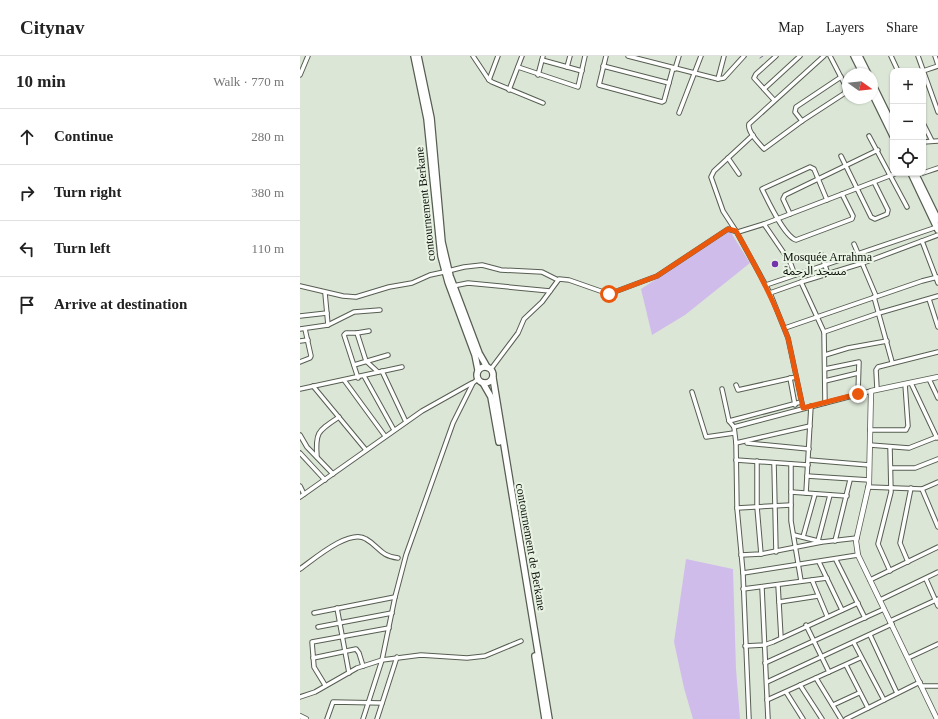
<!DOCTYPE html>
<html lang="en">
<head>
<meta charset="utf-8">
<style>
  body { margin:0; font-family:"Times New Roman","Noto Sans Arabic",serif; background:#f6f6f6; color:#222 }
  .controls { position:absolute; right:12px; top:12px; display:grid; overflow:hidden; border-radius:8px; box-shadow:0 1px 3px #0004 }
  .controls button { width:36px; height:36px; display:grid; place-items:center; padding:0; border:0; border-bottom:1px solid #e0e0e0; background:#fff; color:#222; font:20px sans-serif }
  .compass { position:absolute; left:542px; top:12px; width:36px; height:36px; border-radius:50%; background:#fff; box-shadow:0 1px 3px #0004; rotate:105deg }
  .stop { position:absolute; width:12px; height:12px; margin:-9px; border:3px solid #ea580c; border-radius:50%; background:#fff }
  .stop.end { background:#ea580c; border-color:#fff; box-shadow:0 1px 4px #0008 }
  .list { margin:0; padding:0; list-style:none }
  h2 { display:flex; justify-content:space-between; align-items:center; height:52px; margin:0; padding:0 16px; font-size:17px }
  h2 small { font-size:13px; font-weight:400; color:#767676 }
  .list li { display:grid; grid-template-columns:26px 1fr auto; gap:12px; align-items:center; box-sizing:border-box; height:56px; padding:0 16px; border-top:1px solid #e0e0e0 }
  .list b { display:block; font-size:15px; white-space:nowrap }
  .list em { font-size:13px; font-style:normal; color:#767676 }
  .icon { flex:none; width:22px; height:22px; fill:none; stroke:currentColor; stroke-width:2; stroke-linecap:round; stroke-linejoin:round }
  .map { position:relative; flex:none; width:638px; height:663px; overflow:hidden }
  header { display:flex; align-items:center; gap:24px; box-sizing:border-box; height:56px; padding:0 20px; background:#fff; border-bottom:1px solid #e0e0e0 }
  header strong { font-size:19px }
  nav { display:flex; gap:22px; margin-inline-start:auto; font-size:14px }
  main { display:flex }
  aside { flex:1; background:#fff }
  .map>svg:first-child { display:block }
</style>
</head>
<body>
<header>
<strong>Citynav</strong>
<nav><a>Map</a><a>Layers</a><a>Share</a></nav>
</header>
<main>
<aside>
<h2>10 min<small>Walk · 770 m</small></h2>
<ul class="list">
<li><svg class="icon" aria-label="ahead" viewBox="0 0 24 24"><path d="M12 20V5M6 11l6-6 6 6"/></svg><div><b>Continue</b></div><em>280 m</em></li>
<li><svg class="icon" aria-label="right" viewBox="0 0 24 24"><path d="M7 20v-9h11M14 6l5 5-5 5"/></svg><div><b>Turn right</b></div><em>380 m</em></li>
<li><svg class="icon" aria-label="left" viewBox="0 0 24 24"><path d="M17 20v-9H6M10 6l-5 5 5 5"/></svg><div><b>Turn left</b></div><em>110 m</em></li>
<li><svg class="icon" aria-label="arrive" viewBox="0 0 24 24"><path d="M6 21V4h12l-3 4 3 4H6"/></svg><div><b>Arrive at destination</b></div></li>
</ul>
</aside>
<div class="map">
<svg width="638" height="663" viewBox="0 0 638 663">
  <rect width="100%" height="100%" fill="#dce6d7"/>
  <g fill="#d0bcea">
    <polygon points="430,175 450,207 385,259 352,279 341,233"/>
    <polygon points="386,503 433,513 436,613 440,663 393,663 384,632 374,586"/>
  </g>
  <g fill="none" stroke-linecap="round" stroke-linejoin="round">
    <polyline stroke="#78658f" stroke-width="1" points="460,2 463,0"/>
    <g stroke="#565e51" stroke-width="5.5">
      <g id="minor">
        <polyline points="173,0 189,24 192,26 243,47"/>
        <polyline points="306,0 299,29 362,46 364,45 373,12"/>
        <polyline points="328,0 418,23 424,22 444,0"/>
        <path d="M524,0l-75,68c-2,8 10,19 15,25l38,-28 43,-28v-8"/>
        <polyline points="530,0 545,29 548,26"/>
        <polyline points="591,0 598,15"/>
        <polyline points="618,0 638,56"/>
        <polyline points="635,0 638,9"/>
        <polyline points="242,4 282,15"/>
        <polyline points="303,10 369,27"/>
        <polyline points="218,11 278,31 285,0"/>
        <polyline points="267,11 270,0"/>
        <polyline points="375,13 379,0"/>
        <polyline points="623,15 638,10"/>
        <polyline points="0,19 8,0"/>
        <polyline points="238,19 243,0"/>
        <polyline points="418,23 424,0"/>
        <polyline points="189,24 198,0"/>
        <polyline points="464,33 500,0"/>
        <polyline points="209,34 222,0"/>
        <polyline points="474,44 454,22 456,18 476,0"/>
        <polyline points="379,57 401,0"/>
        <polyline points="502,65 495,56 496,51 541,21"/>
        <polyline points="623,67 632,85"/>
        <polyline points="453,79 414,115 411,121 423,155 436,175 470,237"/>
        <polyline points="569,80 607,151"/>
        <polyline points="623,86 638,85"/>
        <polyline points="541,100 571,161 575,163 587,158 588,154 574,126"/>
        <polyline points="428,102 439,118"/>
        <polyline points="623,117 638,112"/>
        <path d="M527,144l-13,-31 -4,-2 -48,22c6,12 22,47 34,51l56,-21 1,-3 -11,-22"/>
        <polyline points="490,158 483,143 485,139 578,94"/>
        <polyline points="622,185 638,227"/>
        <polyline points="554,188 576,240"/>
        <polyline points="521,198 528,218"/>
        <polyline points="148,215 164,211 182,209 201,214 242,216 258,224"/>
        <polyline points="495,219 490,206 464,168 597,117"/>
        <polyline points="501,226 524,276 525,347"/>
        <polyline points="466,229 637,171"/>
        <polyline points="0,230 43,240 56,241 89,231 112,227 130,219 144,216"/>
        <polyline points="153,230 168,227 250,235"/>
        <polyline points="25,237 28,269"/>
        <polyline points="574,241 592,306"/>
        <polyline points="629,243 638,271"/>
        <polyline points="0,260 27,257"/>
        <polyline points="485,272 622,225 638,221"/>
        <polyline points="0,273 28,269 54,256 80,254"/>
        <polyline points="69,275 57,277 66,305 78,316"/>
        <polyline points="524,276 579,257 638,240"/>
        <polyline points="57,277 46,277 44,279 58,322"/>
        <polyline points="0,285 8,284"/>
        <polyline points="525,299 548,292 587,285"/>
        <polyline points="0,306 10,302 11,300 5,273"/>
        <polyline points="54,309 88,299"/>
        <polyline points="191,313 218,277 224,263 242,246 259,223 269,224 309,238 357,220 428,173 438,176 464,168"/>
        <polyline points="525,313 559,306 558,338"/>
        <polyline points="82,315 106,366"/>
        <polyline points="64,320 94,374"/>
        <polyline points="490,322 495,349"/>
        <polyline points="629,323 638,342"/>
        <polyline points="44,324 85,380"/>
        <polyline points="525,325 558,317"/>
        <polyline points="611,327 637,382"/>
        <polyline points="436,329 438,334 496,321"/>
        <polyline points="13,330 66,394"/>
        <polyline points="0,333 102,311"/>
        <polyline points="422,333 429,365 434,371 436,387 437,452 443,517 449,663"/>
        <polyline points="577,333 576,314 578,311 638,296"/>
        <polyline points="392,336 406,381 434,377"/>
        <polyline points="503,352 488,282 470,237 501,226 563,207 638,179"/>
        <polyline points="429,365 501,346"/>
        <polyline points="434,371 571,335"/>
        <polyline points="570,374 606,374 608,370 605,328"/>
        <polyline points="0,379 7,391 33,418"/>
        <polyline points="436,387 510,370"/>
        <polyline points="447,387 509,393"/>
        <polyline points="570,389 609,392 637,381"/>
        <polyline points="590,391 591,436 578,488 590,515"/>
        <polyline points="0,397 25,424"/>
        <path d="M17,401c-2,-25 1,-26 22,-40"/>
        <polyline points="436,404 508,409"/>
        <polyline points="509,404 569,409"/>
        <polyline points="457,405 457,451 461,498"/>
        <polyline points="474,407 476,496"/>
        <polyline points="491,408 491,465 501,525"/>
        <polyline points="591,412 615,412 638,403"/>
        <polyline points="507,420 569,424"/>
        <polyline points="0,430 4,438"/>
        <polyline points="568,431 622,433 638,426"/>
        <polyline points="622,433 638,471"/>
        <polyline points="491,436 547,440"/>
        <polyline points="506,437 511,350"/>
        <polyline points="0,441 122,355 172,327"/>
        <polyline points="437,452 491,449"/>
        <polyline points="494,479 518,485"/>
        <polyline points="503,481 515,438"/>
        <polyline points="535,485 550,424"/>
        <polyline points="521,486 518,485 530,439"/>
        <polyline points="441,499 461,498 522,486 557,482"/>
        <polyline points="536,504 565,562"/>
        <polyline points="519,506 542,554"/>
        <polyline points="608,506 600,487 611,432"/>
        <path d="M0,513c14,-10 50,-41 66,-30 14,8 14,17 32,19"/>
        <polyline points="443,517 558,499"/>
        <polyline points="626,523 638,550"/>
        <polyline points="512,524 527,560"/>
        <polyline points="570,524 638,491"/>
        <polyline points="478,529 481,582"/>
        <polyline points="462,532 468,663"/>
        <polyline points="443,533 527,522"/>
        <polyline points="580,544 638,516"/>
        <polyline points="479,546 518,540"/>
        <polyline points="37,552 49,617"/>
        <polyline points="14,557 95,541"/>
        <polyline points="590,565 638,543"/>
        <polyline points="506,569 529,616"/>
        <polyline points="18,571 92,557"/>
        <polyline points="570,579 597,637"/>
        <polyline points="554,587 584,644"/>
        <polyline points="445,590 464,589 473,586 558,547"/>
        <polyline points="13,602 56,593 59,597 63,610"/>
        <polyline points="608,602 638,588"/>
        <polyline points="465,607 584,553"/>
        <polyline points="546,609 568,652"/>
        <polyline points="516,622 541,663"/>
        <polyline points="467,626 592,568"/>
        <polyline points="25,629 14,611 12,586 89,572"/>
        <polyline points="500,629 522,663"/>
        <polyline points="621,630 638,630"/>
        <polyline points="486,636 503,663"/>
        <polyline points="0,641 15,636 57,612 82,604 121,599 167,602 185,600 221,585"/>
        <polyline points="467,644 560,602"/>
        <polyline points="533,649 559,637"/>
        <polyline points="27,663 33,646 82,647"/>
        <polyline points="63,663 82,604 95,541 106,499 153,367 173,327 178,323"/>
        <polyline points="77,663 97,601"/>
        <polyline points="546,663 620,626"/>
      </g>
    </g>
    <g stroke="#565e51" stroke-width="6">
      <g id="tertiary">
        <polyline points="0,660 6,663"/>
        <polyline points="637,663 558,499 556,485 569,428 571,335 638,321"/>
      </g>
    </g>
    <g stroke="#565e51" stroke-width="8">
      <g id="trunk">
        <polyline points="114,0 127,63 141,200 148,226 175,299 178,314"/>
        <polyline points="118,0 131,62 142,186 150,220 179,297 187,311"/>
        <polyline points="554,0 563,18"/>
        <polyline points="559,0 568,18"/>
        <polyline points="572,27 593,70"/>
        <polyline points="572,37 593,80"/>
        <polyline points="611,117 638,174"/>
        <polyline points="615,117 638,164"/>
        <circle cx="185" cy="319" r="8"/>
        <polyline points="193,322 249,663"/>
        <polyline points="183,327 191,341 199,386"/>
        <polyline points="235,600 245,663"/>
      </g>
    </g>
    <use href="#minor" stroke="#fff" stroke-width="3.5"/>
    <use href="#tertiary" stroke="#fff" stroke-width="4.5"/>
    <use href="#trunk" stroke="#fff" stroke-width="5.5"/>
  </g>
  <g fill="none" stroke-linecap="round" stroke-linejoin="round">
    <path stroke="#ea580c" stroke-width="5" d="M309,238l48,-18 71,-47 8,2c20,35 38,69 52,107l15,70 55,-14"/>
  </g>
  <circle fill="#7435aa" stroke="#e9f3e4" stroke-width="1.5" cx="475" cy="208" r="4"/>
  <g text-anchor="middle" stroke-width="4" stroke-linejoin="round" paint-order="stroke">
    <g font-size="12" fill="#0a0e09" stroke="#e9f3e4">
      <text transform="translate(125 148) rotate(-96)" y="4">contournement Berkane</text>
      <text transform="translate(231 491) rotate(80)" y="4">contournement de Berkane</text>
    </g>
    <g font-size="12" fill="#0a0e09" stroke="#e9f3e4" text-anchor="start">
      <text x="483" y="205">Mosquée Arrahma<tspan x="483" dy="14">مسجد الرحمة</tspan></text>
    </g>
  </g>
</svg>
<div class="controls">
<button>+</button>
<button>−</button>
<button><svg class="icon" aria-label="locate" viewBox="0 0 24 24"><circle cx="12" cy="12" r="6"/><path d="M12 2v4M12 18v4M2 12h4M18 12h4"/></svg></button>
</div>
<svg class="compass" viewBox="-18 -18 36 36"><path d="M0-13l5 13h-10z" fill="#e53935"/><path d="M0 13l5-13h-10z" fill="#767676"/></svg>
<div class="stop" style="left:309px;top:238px"></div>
<div class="stop end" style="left:558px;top:338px"></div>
</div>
</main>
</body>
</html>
